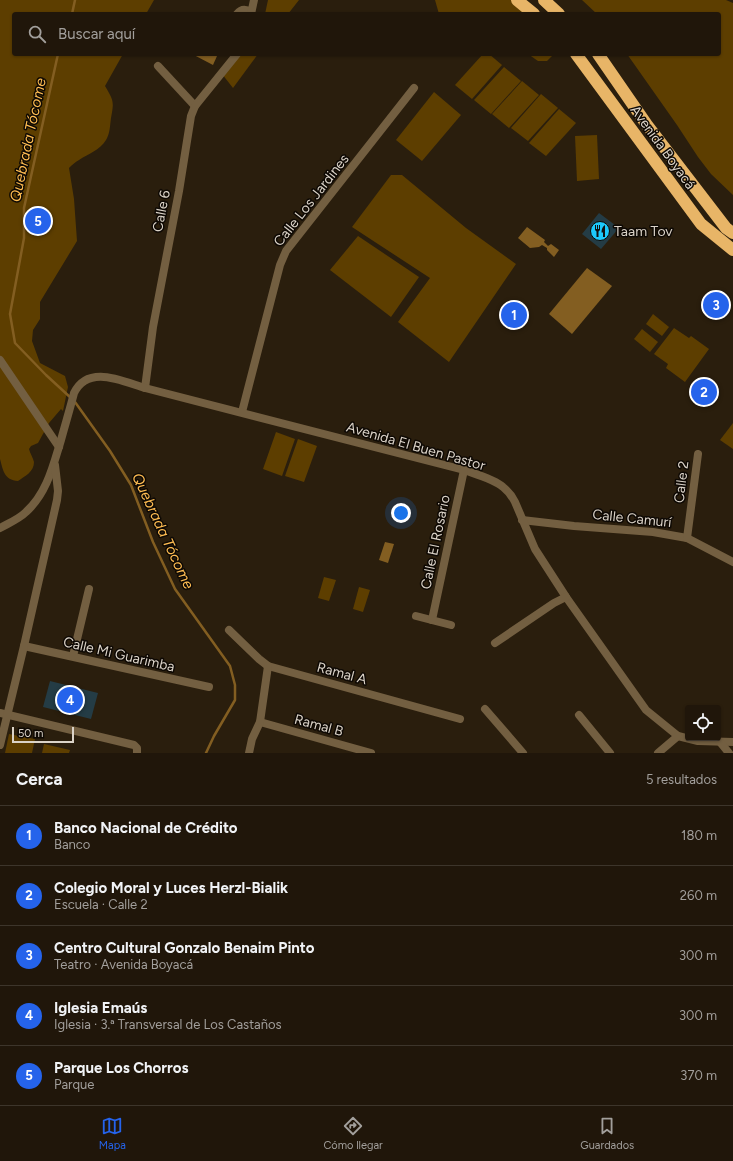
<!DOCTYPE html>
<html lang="es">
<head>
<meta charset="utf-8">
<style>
  body { margin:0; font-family:Figtree,sans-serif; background:#281f13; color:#f1f3f6 }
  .controls { position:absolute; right:12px; bottom:12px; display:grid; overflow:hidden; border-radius:4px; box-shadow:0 1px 3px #0004 }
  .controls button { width:36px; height:36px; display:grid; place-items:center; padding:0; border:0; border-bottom:1px solid #3d352b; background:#20160a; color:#f1f3f6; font:20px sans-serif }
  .scale { position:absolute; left:12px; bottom:10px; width:62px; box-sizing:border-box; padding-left:4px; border:2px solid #dbd3c8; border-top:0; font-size:11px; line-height:14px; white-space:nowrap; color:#dbd3c8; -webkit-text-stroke:3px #0e0904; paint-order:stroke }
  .you { position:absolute; left:401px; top:513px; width:14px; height:14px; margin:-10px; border:3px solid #fff; border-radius:50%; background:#1a73e8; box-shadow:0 0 0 6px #1a73e833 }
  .badge { display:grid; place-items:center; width:26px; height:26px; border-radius:50%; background:#2563eb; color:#fff; font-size:13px; font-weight:700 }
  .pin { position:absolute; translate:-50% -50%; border:2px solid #fff; box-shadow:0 1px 4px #0006 }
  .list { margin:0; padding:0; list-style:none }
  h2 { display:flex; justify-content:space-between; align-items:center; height:52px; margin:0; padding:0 16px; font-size:17px }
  h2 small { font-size:13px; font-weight:400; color:#a29f9c }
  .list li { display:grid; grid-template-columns:26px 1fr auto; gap:12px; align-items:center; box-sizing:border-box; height:60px; padding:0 16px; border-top:1px solid #3d352b }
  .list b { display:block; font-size:15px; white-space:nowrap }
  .list p { margin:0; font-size:13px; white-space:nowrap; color:#a29f9c }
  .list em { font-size:13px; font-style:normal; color:#a29f9c }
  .icon { flex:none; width:22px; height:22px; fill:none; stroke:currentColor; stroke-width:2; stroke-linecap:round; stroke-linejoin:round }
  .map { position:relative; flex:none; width:733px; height:753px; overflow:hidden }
  .search { position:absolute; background:#20160a; box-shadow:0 1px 3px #0004; left:12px; right:12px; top:12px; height:44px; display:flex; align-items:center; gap:10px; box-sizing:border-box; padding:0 14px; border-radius:4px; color:#a29f9c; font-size:15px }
  .sheet { height:352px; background:#20160a }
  nav { display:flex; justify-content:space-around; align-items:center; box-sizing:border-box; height:56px; border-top:1px solid #3d352b; background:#20160a; font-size:11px; color:#a29f9c }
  nav a { display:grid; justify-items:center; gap:2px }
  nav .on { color:#2563eb }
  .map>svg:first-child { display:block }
</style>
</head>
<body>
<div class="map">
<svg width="733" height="753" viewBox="0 0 733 753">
  <rect width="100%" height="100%" fill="#2a1e0d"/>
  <g fill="#5d3e00">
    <path d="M0,0h154l-8,14h-132v40h109l-18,32c9,15 9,16 6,32 -1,7 -1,16 -5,22 -6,10 -18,14 -27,20 -4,2 -7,5 -10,8l5,31 3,42 -37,61v17l-7,11 -1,11 8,22 25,13 3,11 -5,24 -2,-2 -12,14 -11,20 -7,3 -2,3c1,4 4,9 5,13 0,10 -9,14 -16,19 -14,-1 -15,-11 -18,-22z"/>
    <polygon points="268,0 299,0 288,14 265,14"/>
    <polygon points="435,0 525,0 541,14 439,14"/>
    <polygon points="582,0 726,0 733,3 733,195 711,174 698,157 677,125 627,54 719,54 719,14 597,14"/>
    <polygon points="238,54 258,54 233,88 222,74"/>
    <polygon points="483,54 489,54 502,65 472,99 455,85"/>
    <polygon points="528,54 554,54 547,61 538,61"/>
    <polygon points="504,67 521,81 491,114 474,100"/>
    <polygon points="522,81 539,95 509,128 492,114"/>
    <polygon points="434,92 461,115 422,161 396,140"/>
    <polygon points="541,94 558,108 528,141 511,128"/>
    <polygon points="559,109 576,123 546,156 529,143"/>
    <polygon points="597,135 599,179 577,181 575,136"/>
    <polygon points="391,175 402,175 466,228 516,264 449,362 398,322 430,278 352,227"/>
    <polygon points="358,236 419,277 391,317 330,270"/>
    <polygon points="653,314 669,327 662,336 646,324"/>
    <polygon points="674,328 689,338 691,336 709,349 685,382 666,368 668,364 654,354"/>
    <polygon points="642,329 658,342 650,352 634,339"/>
    <polygon points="733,423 733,449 720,440"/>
    <polygon points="276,432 295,439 282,476 263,469"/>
    <polygon points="298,439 317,446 304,482 285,476"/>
    <polygon points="324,577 336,580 329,601 318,598"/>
    <polygon points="359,587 370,590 363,612 353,609"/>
    <polygon points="9,734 35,739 32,753 5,753"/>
    <polygon points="44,744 70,750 69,753 42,753"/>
  </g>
  <g fill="#835e21">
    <polygon points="192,54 213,54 217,56 213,65"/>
    <polygon points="527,227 545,240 544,242 548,246 551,244 559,250 554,257 547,250 547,248 542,245 539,247 530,248 518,238"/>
    <polygon points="587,268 612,286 572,334 549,314"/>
    <polygon points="385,542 394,544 388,563 379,560"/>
  </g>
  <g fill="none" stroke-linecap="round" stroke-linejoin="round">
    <g stroke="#835e21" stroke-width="2.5">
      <polyline points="72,14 75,0"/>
      <polyline points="58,54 24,208 24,238 10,314 15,343 46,375 71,398"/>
      <polyline points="75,402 110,451 131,485 153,542 175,589 230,666 235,685 235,700 214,736 206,753"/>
    </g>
  </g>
  <g fill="#243c45">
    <polygon points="599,213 619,228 601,249 582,234"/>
    <polygon points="50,681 98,693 91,719 43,707"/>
  </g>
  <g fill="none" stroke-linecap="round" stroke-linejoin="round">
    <g stroke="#735f41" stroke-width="8">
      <path d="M237,14c4,-5 9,-5 14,-2"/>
      <polyline points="251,14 254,0"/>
      <polyline points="158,66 195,106"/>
      <polyline points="0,360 59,447"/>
      <polyline points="145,388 153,327 179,191 191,116 195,106 237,54"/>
      <polyline points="242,412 280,265 286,251 414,88"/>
      <polyline points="522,520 574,526 653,532 687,538 733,562"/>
      <path d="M0,528c9,-5 19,-9 26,-16 21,-19 27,-46 35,-72 4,-15 9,-31 13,-47 14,-29 48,-12 71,-5l319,82c11,4 30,9 39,17 5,4 9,9 12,15l20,47 31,48 80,113 32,26 20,5 35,1"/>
      <polyline points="687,538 698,454"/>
      <polyline points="416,616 451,625"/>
      <polyline points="432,620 464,470"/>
      <polyline points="229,630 259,659 268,666 460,719"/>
      <polyline points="495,643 554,603 566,597"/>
      <polyline points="24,646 209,687"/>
      <polyline points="73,656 89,589"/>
      <polyline points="485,709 523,753"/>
      <polyline points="0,713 134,745 137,748 137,753"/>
      <polyline points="579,715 610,753"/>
      <polyline points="260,722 371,753"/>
      <polyline points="720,742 729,753"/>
      <polyline points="0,745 24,646 57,500 58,491 55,465"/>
      <polyline points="249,753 252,739 260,722 268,666"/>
      <polyline points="658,753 678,736"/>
    </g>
    <g stroke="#e8b567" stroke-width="12">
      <polyline points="517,0 534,14"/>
      <polyline points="544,0 559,14"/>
      <polyline points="576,54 701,224 733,250"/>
      <polyline points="598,54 647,125 726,228 733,233"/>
    </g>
  </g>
  <defs>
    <g id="restaurant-disc" transform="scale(1)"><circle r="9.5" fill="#1cc9fc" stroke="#0e0904"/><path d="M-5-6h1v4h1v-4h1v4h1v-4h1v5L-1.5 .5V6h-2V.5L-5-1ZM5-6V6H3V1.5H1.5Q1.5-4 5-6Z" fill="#111"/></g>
  </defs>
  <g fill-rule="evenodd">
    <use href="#restaurant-disc" x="600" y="231"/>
  </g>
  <g text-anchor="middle" stroke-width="3" stroke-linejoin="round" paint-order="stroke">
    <g font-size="14" fill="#dbd3c8" stroke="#0e0904">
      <text transform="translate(663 147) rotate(54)" y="5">Avenida Boyacá</text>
      <text transform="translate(311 200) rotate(-52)" y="5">Calle Los Jardines</text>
      <text transform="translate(161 211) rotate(-79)" y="5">Calle 6</text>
      <text transform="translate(416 446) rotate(16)" y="5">Avenida El Buen Pastor</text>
      <text transform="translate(681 482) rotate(-83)" y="5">Calle 2</text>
      <text transform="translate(632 518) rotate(6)" y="5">Calle Camurí</text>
      <text transform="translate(435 542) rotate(-78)" y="5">Calle El Rosario</text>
      <text transform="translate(119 654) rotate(13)" y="5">Calle Mi Guarimba</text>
      <text transform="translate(342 673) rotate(15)" y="5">Ramal A</text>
      <text transform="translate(319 725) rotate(15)" y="5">Ramal B</text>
    </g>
    <g font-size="14" fill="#dbd3c8" stroke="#0e0904" text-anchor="start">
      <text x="614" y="236">Taam Tov</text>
    </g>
    <g font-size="15" font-style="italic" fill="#ffbd52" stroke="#0e0904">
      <text transform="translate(28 140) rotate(-78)" y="5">Quebrada Tócome</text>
      <text transform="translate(163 531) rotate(65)" y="5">Quebrada Tócome</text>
    </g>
  </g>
</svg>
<div class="controls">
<button><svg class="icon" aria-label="locate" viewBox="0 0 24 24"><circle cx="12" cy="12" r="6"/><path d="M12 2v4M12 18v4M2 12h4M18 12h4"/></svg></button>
</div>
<div class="scale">50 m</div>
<div class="you"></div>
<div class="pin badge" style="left:514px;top:315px">1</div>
<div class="pin badge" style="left:704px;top:392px">2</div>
<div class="pin badge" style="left:716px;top:305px">3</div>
<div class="pin badge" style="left:70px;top:700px">4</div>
<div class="pin badge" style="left:38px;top:221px">5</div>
<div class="search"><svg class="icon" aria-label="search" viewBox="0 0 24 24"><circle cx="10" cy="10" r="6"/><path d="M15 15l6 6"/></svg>Buscar aquí</div>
</div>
<section class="sheet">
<h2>Cerca<small>5 resultados</small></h2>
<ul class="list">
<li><span class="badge">1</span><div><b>Banco Nacional de Crédito</b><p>Banco</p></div><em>180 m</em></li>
<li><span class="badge">2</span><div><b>Colegio Moral y Luces Herzl-Bialik</b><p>Escuela · Calle 2</p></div><em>260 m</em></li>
<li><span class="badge">3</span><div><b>Centro Cultural Gonzalo Benaim Pinto</b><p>Teatro · Avenida Boyacá</p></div><em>300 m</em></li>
<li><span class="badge">4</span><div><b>Iglesia Emaús</b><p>Iglesia · 3.ª Transversal de Los Castaños</p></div><em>300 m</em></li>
<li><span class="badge">5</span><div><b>Parque Los Chorros</b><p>Parque</p></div><em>370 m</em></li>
</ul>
</section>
<nav>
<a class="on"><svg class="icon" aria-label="map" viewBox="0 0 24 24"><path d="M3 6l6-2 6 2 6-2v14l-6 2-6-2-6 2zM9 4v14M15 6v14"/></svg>Mapa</a>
<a><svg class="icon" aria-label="directions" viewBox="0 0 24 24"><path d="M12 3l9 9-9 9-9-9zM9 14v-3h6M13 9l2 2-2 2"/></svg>Cómo llegar</a>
<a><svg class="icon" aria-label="saved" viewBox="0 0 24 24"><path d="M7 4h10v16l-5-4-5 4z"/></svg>Guardados</a>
</nav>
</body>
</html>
